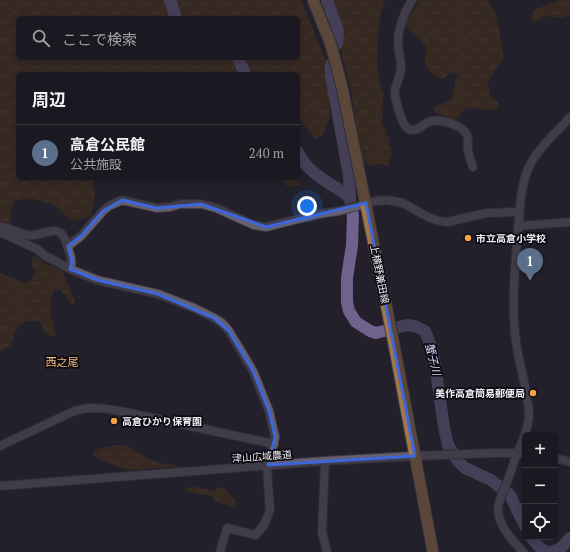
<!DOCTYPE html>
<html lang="ja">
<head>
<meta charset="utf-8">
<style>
  body { margin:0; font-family:"PT Serif","Noto Sans JP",serif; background:#232129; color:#f1f3f6 }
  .controls { position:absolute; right:12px; bottom:12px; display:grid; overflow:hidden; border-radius:6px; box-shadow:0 2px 6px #0003 }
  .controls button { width:36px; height:36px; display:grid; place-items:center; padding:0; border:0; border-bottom:1px solid #38373e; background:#1a1820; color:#f1f3f6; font:20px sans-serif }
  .you { position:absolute; left:307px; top:206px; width:14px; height:14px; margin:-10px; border:3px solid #fff; border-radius:50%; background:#1a73e8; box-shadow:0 0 0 6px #1a73e833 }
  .badge { display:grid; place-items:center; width:26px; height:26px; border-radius:50%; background:#0f766e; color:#fff; font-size:13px; font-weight:700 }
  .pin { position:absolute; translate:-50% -33px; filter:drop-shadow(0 1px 2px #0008) }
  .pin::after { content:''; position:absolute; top:21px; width:14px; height:12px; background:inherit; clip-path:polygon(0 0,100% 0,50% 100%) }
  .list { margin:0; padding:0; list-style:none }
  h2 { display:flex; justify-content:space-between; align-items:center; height:52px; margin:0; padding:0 16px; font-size:17px }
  h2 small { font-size:13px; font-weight:400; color:#9fa0a5 }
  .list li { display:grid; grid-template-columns:26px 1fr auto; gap:12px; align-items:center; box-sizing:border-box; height:56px; padding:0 16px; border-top:1px solid #38373e }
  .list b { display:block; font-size:15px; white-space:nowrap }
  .list p { margin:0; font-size:13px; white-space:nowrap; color:#9fa0a5 }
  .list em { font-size:13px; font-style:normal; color:#9fa0a5 }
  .icon { flex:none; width:22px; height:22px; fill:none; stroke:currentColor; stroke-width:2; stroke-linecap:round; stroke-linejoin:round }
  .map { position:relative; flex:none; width:570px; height:552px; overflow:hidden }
  .search { position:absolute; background:#1a1820; box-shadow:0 2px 6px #0003; left:16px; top:16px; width:284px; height:44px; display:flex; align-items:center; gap:10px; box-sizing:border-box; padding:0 14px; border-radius:6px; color:#9fa0a5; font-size:15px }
  .panel { position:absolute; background:#1a1820; box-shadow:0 2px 6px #0003; left:16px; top:72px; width:284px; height:108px; border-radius:6px }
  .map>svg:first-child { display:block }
</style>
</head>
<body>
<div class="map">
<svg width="570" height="552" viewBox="0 0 570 552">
  <defs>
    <pattern id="forest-crowns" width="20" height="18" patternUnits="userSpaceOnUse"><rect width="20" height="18" fill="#4d3317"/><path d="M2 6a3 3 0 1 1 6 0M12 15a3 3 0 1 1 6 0" fill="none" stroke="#675139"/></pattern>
  </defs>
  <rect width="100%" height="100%" fill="#23202b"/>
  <g fill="url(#forest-crowns)" fill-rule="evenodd">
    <path d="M0,0h301l25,61 4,56 -8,19 -7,3 -17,-22v-43h-280v104h75l2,17 -4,21 -19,5 -18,-16 -20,-6 -19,1 -5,10 1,9 -2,5h-9zM18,18h280v40h-280z"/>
    <polygon points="332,0 386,0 383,4 378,31 377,65 383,96 382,122 388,137 392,153 388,166 379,164 370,166 364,160 359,149 351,89 342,57 341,36 338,16"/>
    <path d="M419,0h69l8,15 7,34v10l-15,22 2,14 10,10 -4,5 -30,-2 -11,12 -20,-7 -2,-5 18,-8 6,-25 -7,-3 -5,6h-7c-3,-3 -10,-7 -12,-11 -4,-7 3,-14 -1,-21 -5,-9 -16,-12 -19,-22z"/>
    <polygon points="561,0 570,0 570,15 561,18 544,16 535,22 530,18 535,9"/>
    <polygon points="298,177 299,185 289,187 280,178 298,178"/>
    <path d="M33,257c6,0 9,5 14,7 5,3 11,4 15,7 3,3 10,24 13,30l-2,4 -4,-3 -8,-12h-7c-7,15 -2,30 2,45l-5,2 -8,-7 -3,-9c-20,-2 -24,7 -29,24l-11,7v-79l26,10 6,-3 3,-8 -3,-7z"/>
    <polygon points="116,445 128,446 149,459 160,463 175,465 177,467 128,470 116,466 93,456 93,452 96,449"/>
    <polygon points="193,486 211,491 220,487 225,489 236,501 236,506 233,507 217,502 211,496 205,494 200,495 188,491 185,489"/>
  </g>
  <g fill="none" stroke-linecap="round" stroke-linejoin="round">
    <g stroke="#6f628d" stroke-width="12">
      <polyline points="170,0 176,18"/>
      <polyline points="327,0 338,31 337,44"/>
      <polyline points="238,58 245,74"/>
      <polyline points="331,64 331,76 349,176 350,199"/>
      <path d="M298,152c8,20 32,31 49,43l3,4 3,17 -1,29 -5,33v24l2,9 7,11 14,9 6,2 31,-8 8,1 10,5 4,10 5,17 10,69 4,18 10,16 7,7 26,12 19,15 15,31"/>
      <polyline points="531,537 541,549 549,552"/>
      <polyline points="551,552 561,548 570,538"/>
    </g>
    <g stroke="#3e3b46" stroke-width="10">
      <g id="minor">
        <path d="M412,0c-8,12 -14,29 -14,43 0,8 3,16 3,24 0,9 -5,16 -6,24 -1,6 7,33 12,37 9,7 16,-5 24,-7 10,-2 31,4 36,14 2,4 0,10 1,15 1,6 3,12 5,17"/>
        <polyline points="518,226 570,222"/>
        <path d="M0,227c9,0 17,6 27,8 19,3 32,-17 40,10 3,9 6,16 3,24"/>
        <polyline points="0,232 37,249 44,255 70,269 97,280 158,294 194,308 214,318 222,323 229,331 253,371 269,411 275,437 267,469 270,510 264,525 256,535 227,528 220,552"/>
        <polyline points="68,246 81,236 103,211 109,206 122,200 157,208 170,207 181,204 201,204 216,208 254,225 266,227 318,214 339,211 376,201 387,200 403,203 428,217 439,221 447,222 487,213 520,212"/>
        <path d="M0,446l72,-34c16,-6 31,-4 48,-1l154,33"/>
        <polyline points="555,458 570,462"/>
        <polyline points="325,461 322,532 327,552"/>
        <polyline points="0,486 325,461 415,456 494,453 525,453"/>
        <path d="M523,552c-11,-12 -25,-26 -25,-44 1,-8 5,-16 8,-23 4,-10 7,-21 11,-31 5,-12 11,-24 12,-37 0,-22 -10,-52 -13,-75 -5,-37 -1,-74 2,-111 2,-22 2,-48 13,-68 9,-17 26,-31 39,-46"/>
      </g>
    </g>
    <g stroke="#3e3b46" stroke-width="13">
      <polyline id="major" points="313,0 331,45 342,87 392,334 433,552"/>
    </g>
    <use href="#minor" stroke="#64606e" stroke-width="8"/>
    <use href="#major" stroke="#a17649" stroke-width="11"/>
  </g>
  <path d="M0 0H570V552H0ZM122,200l35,8 44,-4 65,23 100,-24 49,253 -147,9 7,-28 -6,-26 -16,-40 -24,-40 -15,-13 -56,-24 -61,-14 -27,-11 2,-8 -4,-15 13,-10 22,-25z" fill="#23202b" fill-opacity=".55" fill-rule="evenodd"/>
  <path fill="none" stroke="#3d66dc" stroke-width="3" stroke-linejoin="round" d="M122,200l35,8 44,-4 65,23 100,-24 49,253 -147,9 7,-28 -6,-26 -16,-40 -24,-40 -15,-13 -56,-24 -61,-14 -27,-11 2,-8 -4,-15 13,-10 22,-25z"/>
  <g fill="#f5a345" stroke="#0c0a10" stroke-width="1.5">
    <circle cx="468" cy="238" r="4"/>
    <circle cx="533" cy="393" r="4"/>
    <circle cx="114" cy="421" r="4"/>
  </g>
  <g text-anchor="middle" stroke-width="3.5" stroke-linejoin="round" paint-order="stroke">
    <g font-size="10" font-weight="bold" fill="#f0eef6" stroke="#0c0a10" text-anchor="start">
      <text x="476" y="242">市立高倉小学校</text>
      <text x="525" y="397" text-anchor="end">美作高倉簡易郵便局</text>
      <text x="122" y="425">高倉ひかり保育園</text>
    </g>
    <g font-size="10" fill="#f0eef6" stroke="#0c0a10">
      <text transform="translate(380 274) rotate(79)" y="4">上横野兼田線</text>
      <text transform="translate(262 456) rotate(-4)" y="4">津山広域農道</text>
    </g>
    <g font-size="11" font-style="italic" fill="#ddd2fc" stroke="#0c0a10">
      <text transform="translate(433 359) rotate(76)" y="4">蟹子川</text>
    </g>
    <g font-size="11" fill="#f3ba7f" stroke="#0c0a10">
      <text x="62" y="366">西之尾</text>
    </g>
  </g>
</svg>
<div class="controls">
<button>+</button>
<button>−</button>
<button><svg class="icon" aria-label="locate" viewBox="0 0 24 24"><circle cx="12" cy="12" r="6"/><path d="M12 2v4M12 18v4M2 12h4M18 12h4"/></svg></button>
</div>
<div class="you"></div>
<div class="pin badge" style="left:530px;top:281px;background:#5c6f8a">1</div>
<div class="search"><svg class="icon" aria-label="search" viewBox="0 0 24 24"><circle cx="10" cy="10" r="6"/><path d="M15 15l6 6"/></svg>ここで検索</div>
<section class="panel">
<h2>周辺<small></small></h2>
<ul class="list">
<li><span class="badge" style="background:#5c6f8a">1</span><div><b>高倉公民館</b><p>公共施設</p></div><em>240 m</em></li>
</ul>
</section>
</div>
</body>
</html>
